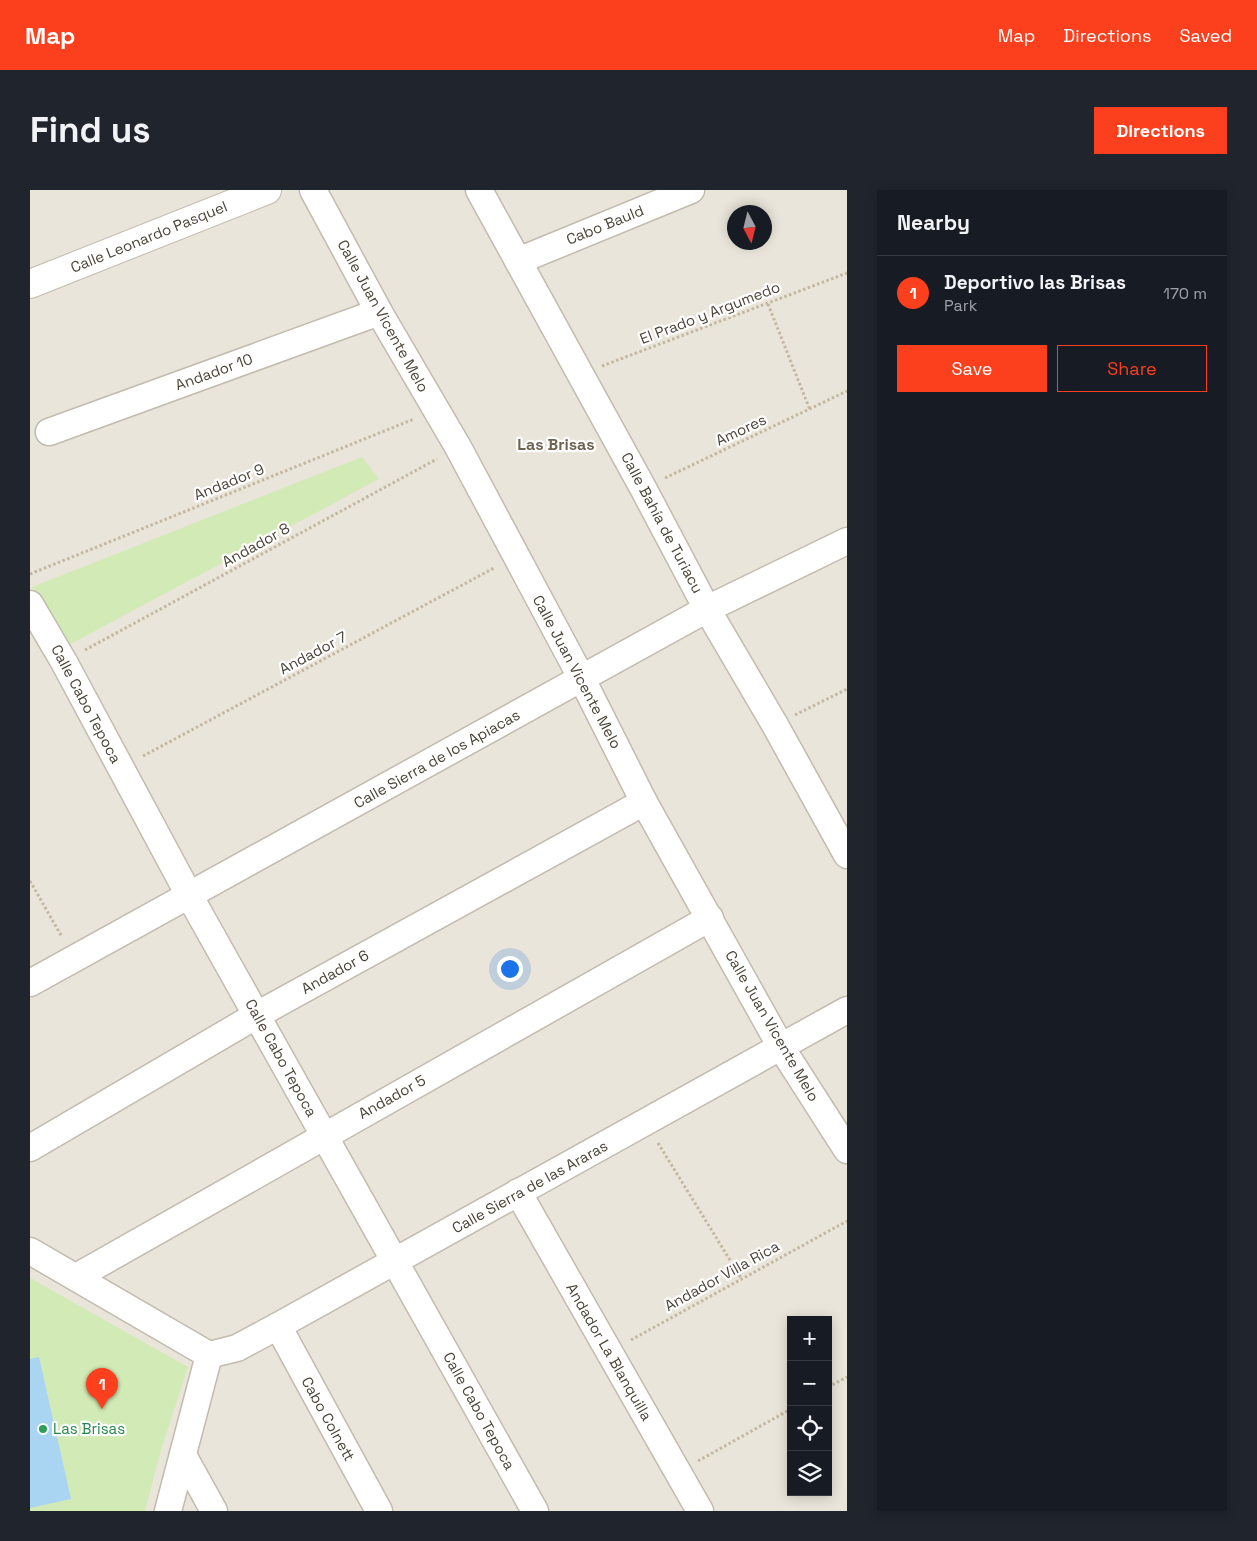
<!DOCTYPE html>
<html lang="en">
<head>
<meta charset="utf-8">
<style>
  body { margin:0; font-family:"Space Grotesk",sans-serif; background:#20242c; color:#f1f3f6 }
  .controls { position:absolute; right:15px; bottom:15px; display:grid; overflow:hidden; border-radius:0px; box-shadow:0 2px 12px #0003 }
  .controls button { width:45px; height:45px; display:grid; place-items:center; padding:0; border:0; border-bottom:1px solid #363941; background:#171b24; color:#f1f3f6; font:25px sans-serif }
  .compass { position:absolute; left:697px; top:15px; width:45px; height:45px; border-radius:50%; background:#171b24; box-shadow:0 2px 12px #0003; rotate:173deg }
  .you { position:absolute; left:479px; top:778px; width:18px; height:18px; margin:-12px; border:4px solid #fff; border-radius:50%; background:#1a73e8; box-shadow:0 0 0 8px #1a73e833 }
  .badge { display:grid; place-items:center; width:32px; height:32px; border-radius:50%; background:#fc3f1d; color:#fff; font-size:16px; font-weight:700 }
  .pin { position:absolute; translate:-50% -41px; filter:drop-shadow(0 1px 2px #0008) }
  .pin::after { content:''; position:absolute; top:26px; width:18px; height:15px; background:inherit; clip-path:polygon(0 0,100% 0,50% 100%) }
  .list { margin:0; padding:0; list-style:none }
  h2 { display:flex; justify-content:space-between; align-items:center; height:65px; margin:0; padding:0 20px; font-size:21px }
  h2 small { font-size:16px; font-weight:400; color:#9ea1a6 }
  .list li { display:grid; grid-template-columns:32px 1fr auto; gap:15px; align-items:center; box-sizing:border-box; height:75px; padding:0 20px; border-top:1px solid #363941 }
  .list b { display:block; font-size:19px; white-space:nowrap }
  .list p { margin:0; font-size:16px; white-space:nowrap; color:#9ea1a6 }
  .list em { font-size:16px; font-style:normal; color:#9ea1a6 }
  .actions { display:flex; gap:10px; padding:15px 20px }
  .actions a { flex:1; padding:11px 0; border:1px solid #fc3f1d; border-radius:0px; text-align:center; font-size:18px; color:#fc3f1d }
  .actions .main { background:#fc3f1d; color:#fff }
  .icon { flex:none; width:28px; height:28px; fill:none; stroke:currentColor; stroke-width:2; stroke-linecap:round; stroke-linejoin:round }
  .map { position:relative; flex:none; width:817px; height:1321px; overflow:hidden; border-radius:0px }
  header { display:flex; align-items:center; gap:30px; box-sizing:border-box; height:70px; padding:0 25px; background:#fc3f1d; color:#fff }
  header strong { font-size:24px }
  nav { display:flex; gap:28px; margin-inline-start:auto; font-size:18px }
  .intro { display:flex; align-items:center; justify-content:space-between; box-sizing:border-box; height:120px; padding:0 30px }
  h1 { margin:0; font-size:35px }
  .button { padding:12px 22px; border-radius:0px; background:#fc3f1d; color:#fff; font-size:18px; font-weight:700 }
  main { display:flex; gap:30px; padding:0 30px }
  aside { flex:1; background:#171b24; border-radius:0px; box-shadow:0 2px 12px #0003 }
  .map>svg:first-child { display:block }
</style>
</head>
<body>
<header>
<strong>Map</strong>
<nav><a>Map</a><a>Directions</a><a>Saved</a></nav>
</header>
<div class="intro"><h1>Find us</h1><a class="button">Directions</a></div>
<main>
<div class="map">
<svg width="817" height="1321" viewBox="0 0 817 1321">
  <rect width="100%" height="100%" fill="#f6f3ec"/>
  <path fill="#eae5da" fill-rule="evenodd" d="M0,0h817v1321h-817zM704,22h30v30h-30zM761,1130h37v172h-37z"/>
  <g fill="#d2eab5">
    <polygon points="332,267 349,289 37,456 2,397"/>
    <polygon points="0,1088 158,1177 131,1260 115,1321 0,1321"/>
  </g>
  <polygon fill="#a9d4f2" points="9,1167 41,1309 0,1318 0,1169"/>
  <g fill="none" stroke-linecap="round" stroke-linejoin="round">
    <g stroke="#c2bbae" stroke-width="29">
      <g id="minor">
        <polyline points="283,0 349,122 428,257 552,489 614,612 751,857 817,960"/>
        <polyline points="449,0 613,298 677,419 745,535 817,665"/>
        <polyline points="488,71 661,0"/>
        <polyline points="19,242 349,122"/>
        <polyline points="0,414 34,472 159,705 505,1321"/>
        <polyline points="0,793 677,419 817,351"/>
        <polyline points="0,958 227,825 614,612"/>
        <polyline points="488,1002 670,1321"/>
        <polyline points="0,1061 179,1165"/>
        <polyline points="46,1087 680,728"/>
        <polyline points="248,1136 349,1321"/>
        <polyline points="179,1165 207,1158 248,1136 817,820"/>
        <polyline points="153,1265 184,1321"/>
        <polyline points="138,1321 179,1165"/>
      </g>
    </g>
    <g stroke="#c2bbae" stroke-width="30">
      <polyline id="tertiary" points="0,94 237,0"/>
    </g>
    <g stroke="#c4b79f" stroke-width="3" stroke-dasharray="2.5 2.5" stroke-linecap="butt">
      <polyline points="738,114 780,220"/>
      <polyline points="572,176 817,83"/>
      <polyline points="635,288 817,201"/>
      <polyline points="0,384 384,229"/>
      <polyline points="55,460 407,269"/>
      <polyline points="765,525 817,499"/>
      <polyline points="113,566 464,378"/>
      <polyline points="0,691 32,747"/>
      <polyline points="628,953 711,1088"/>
      <polyline points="601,1150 817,1031"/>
      <polyline points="798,1197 817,1187"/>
      <polyline points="668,1271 761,1219"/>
    </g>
    <use href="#minor" stroke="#fff" stroke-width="26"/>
    <use href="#tertiary" stroke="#fff" stroke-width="28"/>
  </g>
  <circle fill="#2e9e5b" stroke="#fff" stroke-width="2" cx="13" cy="1239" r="5"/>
  <g text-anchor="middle" stroke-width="4.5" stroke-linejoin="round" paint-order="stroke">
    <g font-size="15" fill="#4b4439" stroke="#fff">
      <text transform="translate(575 35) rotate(-22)" y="5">Cabo Bauld</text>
      <text transform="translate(119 47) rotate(-22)" y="5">Calle Leonardo Pasquel</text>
      <text transform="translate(680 123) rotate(-21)" y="5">El Prado y Argumedo</text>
      <text transform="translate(353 126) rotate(61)" y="5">Calle Juan Vicente Melo</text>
      <text transform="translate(184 182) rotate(-20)" y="5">Andador 10</text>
      <text transform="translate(711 240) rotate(-25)" y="5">Amores</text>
      <text transform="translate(199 292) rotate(-22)" y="5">Andador 9</text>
      <text transform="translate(632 333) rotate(62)" y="5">Calle Bahía de Turiacu</text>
      <text transform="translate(226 355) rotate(-29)" y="5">Andador 8</text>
      <text transform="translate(283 463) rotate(-28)" y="5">Andador 7</text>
      <text transform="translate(547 482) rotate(62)" y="5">Calle Juan Vicente Melo</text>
      <text transform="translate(56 514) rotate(62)" y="5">Calle Cabo Tepoca</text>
      <text transform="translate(407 569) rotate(-29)" y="5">Calle Sierra de los Apiacas</text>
      <text transform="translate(305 782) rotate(-29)" y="5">Andador 6</text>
      <text transform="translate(742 836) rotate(60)" y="5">Calle Juan Vicente Melo</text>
      <text transform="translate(251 868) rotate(61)" y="5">Calle Cabo Tepoca</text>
      <text transform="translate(362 907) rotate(-29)" y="5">Andador 5</text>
      <text transform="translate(500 997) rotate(-29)" y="5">Calle Sierra de las Araras</text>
      <text transform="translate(692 1086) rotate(-29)" y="5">Andador Villa Rica</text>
      <text transform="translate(579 1162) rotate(60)" y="5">Andador La Blanquilla</text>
      <text transform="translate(449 1221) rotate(61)" y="5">Calle Cabo Tepoca</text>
      <text transform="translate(298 1229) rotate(61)" y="5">Cabo Colnett</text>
    </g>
    <g font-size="15" fill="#27864d" stroke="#fff" text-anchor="start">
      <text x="23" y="1244">Las Brisas</text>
    </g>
    <g font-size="16" font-weight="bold" fill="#6e6250" stroke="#fff">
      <text x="526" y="260">Las Brisas</text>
    </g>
  </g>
</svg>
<div class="controls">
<button>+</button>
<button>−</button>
<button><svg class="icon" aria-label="locate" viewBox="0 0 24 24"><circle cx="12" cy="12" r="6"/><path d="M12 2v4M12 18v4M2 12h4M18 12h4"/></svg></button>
<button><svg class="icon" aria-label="layers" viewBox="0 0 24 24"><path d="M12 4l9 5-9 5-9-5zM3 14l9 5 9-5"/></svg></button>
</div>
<svg class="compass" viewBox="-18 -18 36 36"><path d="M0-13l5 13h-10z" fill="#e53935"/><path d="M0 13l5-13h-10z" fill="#9ea1a6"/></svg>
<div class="you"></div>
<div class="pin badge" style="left:72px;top:1219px">1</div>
</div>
<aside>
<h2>Nearby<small></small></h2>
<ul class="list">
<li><span class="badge">1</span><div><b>Deportivo las Brisas</b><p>Park</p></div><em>170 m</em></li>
</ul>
<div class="actions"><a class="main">Save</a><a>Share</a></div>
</aside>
</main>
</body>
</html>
